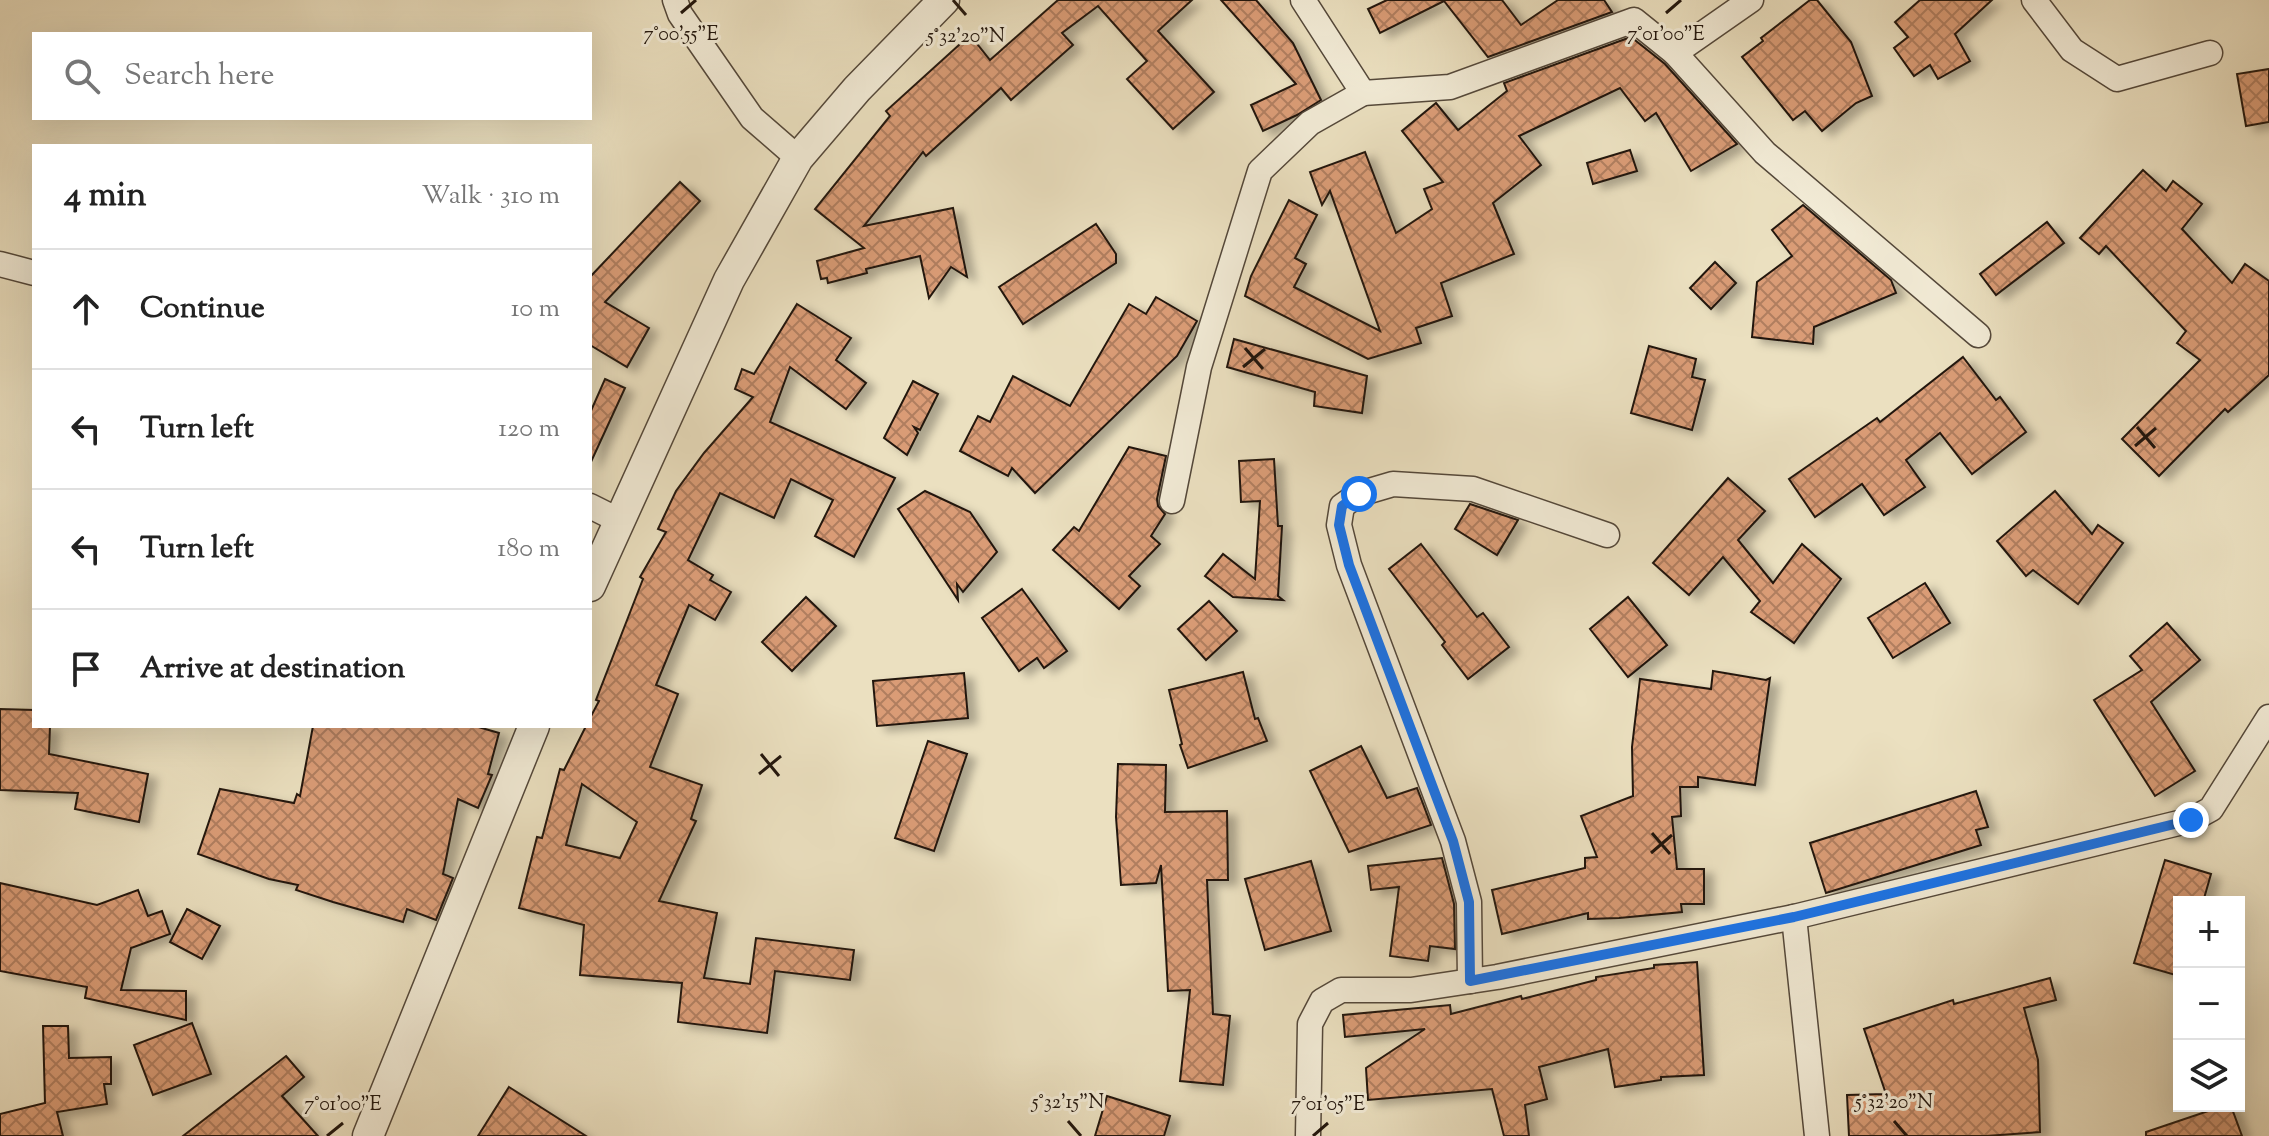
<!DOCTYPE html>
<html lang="en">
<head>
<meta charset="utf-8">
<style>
  body { margin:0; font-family:"Sorts Mill Goudy",serif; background:#f2f2f2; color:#222 }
  .controls { position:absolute; right:24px; bottom:24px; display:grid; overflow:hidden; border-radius:0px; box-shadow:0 8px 32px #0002 }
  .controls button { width:72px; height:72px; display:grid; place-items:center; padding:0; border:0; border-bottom:2px solid #e0e0e0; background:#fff; color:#222; font:40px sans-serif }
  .stop { position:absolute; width:24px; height:24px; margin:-18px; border:6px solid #1a73e8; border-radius:50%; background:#fff }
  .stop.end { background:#1a73e8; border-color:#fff; box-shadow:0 2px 8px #0008 }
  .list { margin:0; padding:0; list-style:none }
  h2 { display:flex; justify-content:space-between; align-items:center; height:104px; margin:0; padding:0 32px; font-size:34px }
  h2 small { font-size:26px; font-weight:400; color:#767676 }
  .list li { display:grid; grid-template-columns:52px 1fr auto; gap:24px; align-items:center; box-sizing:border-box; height:120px; padding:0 32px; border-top:2px solid #e0e0e0 }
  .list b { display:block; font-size:30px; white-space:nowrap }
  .list em { font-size:26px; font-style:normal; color:#767676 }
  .icon { flex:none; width:44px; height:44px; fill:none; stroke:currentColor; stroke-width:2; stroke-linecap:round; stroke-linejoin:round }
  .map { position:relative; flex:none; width:2269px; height:1136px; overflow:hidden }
  .search { position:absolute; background:#fff; box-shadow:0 8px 32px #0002; left:32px; top:32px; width:560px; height:88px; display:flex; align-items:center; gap:20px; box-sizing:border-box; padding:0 28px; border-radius:0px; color:#767676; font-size:30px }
  .panel { position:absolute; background:#fff; box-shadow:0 8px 32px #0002; left:32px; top:144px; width:560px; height:584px; border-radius:0px }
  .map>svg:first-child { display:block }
</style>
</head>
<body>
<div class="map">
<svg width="2269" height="1136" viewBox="0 0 2269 1136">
  <defs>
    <pattern id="building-cross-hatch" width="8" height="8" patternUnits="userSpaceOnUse" patternTransform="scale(2)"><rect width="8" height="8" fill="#da9c76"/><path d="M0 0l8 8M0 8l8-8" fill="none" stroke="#b07e5f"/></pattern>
    <filter id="shadow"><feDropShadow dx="9" dy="5" stdDeviation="4" flood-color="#0004"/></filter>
  </defs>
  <rect width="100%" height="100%" fill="#ebe0c0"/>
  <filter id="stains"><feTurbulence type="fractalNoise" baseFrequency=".0025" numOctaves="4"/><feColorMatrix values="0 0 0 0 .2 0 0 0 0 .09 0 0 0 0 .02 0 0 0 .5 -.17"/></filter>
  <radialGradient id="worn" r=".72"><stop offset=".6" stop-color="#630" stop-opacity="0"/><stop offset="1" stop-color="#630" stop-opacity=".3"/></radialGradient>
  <g fill="url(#building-cross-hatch)" stroke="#22160d" stroke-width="2" fill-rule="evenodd" filter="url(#shadow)">
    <polygon points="1058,0 1192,0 1158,31 1214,92 1173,129 1127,79 1147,61 1098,6 1062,33 1073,45 1011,100 1001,88 926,156 923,152 864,226 953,208 967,277 951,267 929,298 920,256 866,269 867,273 828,283 827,278 821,279 817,261 864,248 815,209 890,116 886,111 970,35 990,60"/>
    <polygon points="1221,0 1256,0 1293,43 1321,100 1297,115 1263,131 1251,105 1296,84"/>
    <polygon points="1387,0 1502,0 1521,25 1558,0 1604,0 1612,12 1488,57 1444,1 1380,33 1368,9"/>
    <polygon points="1810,0 1817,0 1851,42 1872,96 1856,103 1822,131 1805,111 1793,120 1742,57 1763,41 1761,38"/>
    <polygon points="1920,0 1992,0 1955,34 1970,61 1938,79 1930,65 1914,76 1894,48 1908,37 1895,22"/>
    <polygon points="1631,37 1665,64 1737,144 1691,171 1656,113 1645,121 1620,88 1519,136 1541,165 1493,203 1514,254 1441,283 1452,316 1416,328 1421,343 1368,359 1245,296 1251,276 1289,200 1317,215 1295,258 1306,264 1294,287 1380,331 1330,191 1322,205 1310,172 1365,152 1396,233 1432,209 1424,189 1443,182 1402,131 1436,103 1458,130 1507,91 1504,83"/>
    <polygon points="2269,69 2269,122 2246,126 2237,74"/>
    <polygon points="1630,150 1637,171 1593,184 1587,163"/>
    <polygon points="2143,170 2166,191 2173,181 2202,204 2182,229 2232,283 2245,264 2269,281 2269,375 2228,412 2225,409 2159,476 2122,439 2200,360 2177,343 2186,331 2106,246 2099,254 2080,238"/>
    <polygon points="680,182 700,201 605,302 649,328 627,367 590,345 590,277"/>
    <polygon points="1803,205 1891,280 1896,293 1814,327 1813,344 1752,337 1757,282 1792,256 1772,230"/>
    <polygon points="2047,222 2064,243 1996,295 1980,274"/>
    <polygon points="1096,224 1116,254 1116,263 1023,324 999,287"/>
    <polygon points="1715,262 1736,283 1711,309 1690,288"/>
    <polygon points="1156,297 1197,321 1177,356 1035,493 1012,468 1008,476 960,451 978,416 990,422 1013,376 1070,406 1129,304 1146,314"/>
    <path d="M797,304l54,34 -15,22 30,23 -20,26 -56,-42 -20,55 125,56 -41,79 -39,-21 18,-36 -42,-21 -17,39 -54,-25 -32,67 25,15 -3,5 21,12 -16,28 -26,-15 -33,80 22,9 -28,73 52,18 -11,34 5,2 -37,80 58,12 -13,65 46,6 6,-46 98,12 -4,30 -75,-9 -8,62 -89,-11 4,-39 -102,-8 4,-50 -65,-17 18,-71 5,1 18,-69 4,1 22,-44h4v-8l9,-17 -3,-1 47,-121 -3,-2 26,-45 -8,-3 18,-38 28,-38 49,-56 -18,-8 7,-20 12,5zM582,784l55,38 -17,36 -54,-13z"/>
    <polygon points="1234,339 1367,376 1362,413 1314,406 1315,392 1227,367"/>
    <polygon points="1649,346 1696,359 1692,377 1705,380 1692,430 1631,413"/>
    <polygon points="1963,357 1996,400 2000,397 2026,432 1972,474 1940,433 1906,460 1925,487 1884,515 1862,484 1815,517 1789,479 1877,418 1880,422"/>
    <polygon points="605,379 625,388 590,464 590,413"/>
    <polygon points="913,381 938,394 920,430 914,427 918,433 907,455 884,438"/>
    <polygon points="1129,447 1166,456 1157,499 1158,506 1165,514 1151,536 1160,544 1129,576 1140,586 1119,609 1053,550 1074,527 1079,531"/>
    <polygon points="1274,459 1278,526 1282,526 1278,596 1283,600 1233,597 1205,576 1223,554 1255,579 1260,501 1241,502 1239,461"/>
    <polygon points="1728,478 1765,511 1738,540 1773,583 1802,544 1841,579 1794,643 1751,612 1760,601 1723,557 1689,595 1653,563"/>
    <polygon points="925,491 970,512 997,552 963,592 957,584 958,600 898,509"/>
    <polygon points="2055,491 2092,534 2098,525 2123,543 2078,604 2033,570 2026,576 1997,541"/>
    <polygon points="1470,504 1518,520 1497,555 1455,529"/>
    <polygon points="1421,544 1477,617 1483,613 1509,647 1468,679 1442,645 1445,642 1389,569"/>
    <polygon points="1925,583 1950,623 1893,658 1868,618"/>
    <polygon points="1022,589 1067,651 1044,668 1037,658 1019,671 982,618"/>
    <polygon points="806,597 836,626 792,671 762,642"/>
    <polygon points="1628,597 1667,645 1628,677 1590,629"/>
    <polygon points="1209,601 1237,631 1206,660 1178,629"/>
    <polygon points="2167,623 2200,660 2151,702 2195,771 2155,796 2094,700 2142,670 2130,656"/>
    <polygon points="1713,671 1766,680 1770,678 1755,785 1698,777 1698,787 1680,787 1681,816 1672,817 1677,869 1704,869 1704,904 1681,904 1682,912 1619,918 1588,919 1588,913 1502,934 1492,890 1585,868 1585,858 1597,857 1581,816 1633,796 1632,747 1640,679 1711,689"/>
    <polygon points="1243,672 1255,719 1258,718 1267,741 1188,768 1180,745 1182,744 1169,690"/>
    <polygon points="964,673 968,718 877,726 873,681"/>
    <polygon points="0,709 34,710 34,726 50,726 49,754 148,774 139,822 75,809 78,793 0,790"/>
    <polygon points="313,726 475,726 499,733 488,774 492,775 478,808 458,799 443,874 453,878 436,920 407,909 403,922 333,902 296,890 298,885 269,879 198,854 220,789 294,803 297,794 300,796"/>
    <polygon points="928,741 967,754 934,851 895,838"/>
    <polygon points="1361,746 1387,798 1417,788 1431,825 1349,852 1310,771"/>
    <polygon points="1118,764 1166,765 1165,812 1227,811 1228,880 1207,880 1213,1014 1230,1016 1223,1085 1180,1081 1190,990 1168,991 1161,865 1156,883 1121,885 1116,817"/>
    <polygon points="1976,791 1988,827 1976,830 1981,845 1826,893 1810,843"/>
    <polygon points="1442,858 1454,904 1455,949 1430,946 1428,961 1390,956 1399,887 1371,890 1368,866"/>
    <polygon points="2165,860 2211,874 2203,902 2179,902 2179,976 2134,963"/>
    <polygon points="1311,861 1331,931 1265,950 1245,879"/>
    <polygon points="0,883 97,905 138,890 148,916 162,911 170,934 131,948 121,990 186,991 186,1020 85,998 87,987 0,971"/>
    <polygon points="187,909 220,926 202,959 170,942"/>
    <polygon points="1697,962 1704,1075 1661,1077 1661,1080 1615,1087 1608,1049 1539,1067 1547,1099 1525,1105 1529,1136 1504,1136 1492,1089 1368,1100 1366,1068 1425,1029 1345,1037 1343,1015 1450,1005 1451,1014 1521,996 1522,999 1596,980 1596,977 1654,968 1654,965"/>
    <polygon points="2050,978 2056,1000 2024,1008 2038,1060 2040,1132 1986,1136 1849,1136 1847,1095 1886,1094 1864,1029 1953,1000 1954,1004"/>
    <polygon points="192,1023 211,1074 153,1095 134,1045"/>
    <polygon points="43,1026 68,1026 69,1058 111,1057 111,1084 104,1084 107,1104 57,1112 63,1136 0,1136 0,1114 45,1103"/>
    <polygon points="286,1056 304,1077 282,1096 318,1136 183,1136"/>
    <polygon points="509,1087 586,1136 478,1136"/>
    <polygon points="1107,1096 1170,1116 1164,1136 1095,1136"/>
    <polygon points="2223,1106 2231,1106 2242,1136 2146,1136 2146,1132"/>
  </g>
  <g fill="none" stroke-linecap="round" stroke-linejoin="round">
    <g stroke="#54483a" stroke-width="27">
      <g id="minor">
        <polyline points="675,0 680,14 752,118 798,158"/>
        <polyline points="1303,0 1363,93 1450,87 1634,20 1675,53 1751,0"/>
        <polyline points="2034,0 2072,50 2117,79 2210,53"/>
        <polyline points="1675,53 1765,153 1978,335"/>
        <polyline points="0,264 34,273"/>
        <polyline points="1172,501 1199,367 1260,171 1310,123 1363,93"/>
        <polyline points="590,506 618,520"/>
        <polyline points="1794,917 1817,1136"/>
        <polyline points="1470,981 1469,902 1453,841 1349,565 1339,525 1342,506 1359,494 1393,484 1473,489 1607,535"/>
        <polyline points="1308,1136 1310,1024 1322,1001 1341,990 1411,990 1497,977 1794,917 2191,820 2211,809 2269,717"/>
      </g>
    </g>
    <g stroke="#54483a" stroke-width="33">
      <g id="tertiary">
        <polyline points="590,586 729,280 798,158 857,89 944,0"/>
        <polyline points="368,1136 534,726"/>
      </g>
    </g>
    <use href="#minor" stroke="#f2ebd6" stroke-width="24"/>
    <use href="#tertiary" stroke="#f2ebd6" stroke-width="30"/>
  </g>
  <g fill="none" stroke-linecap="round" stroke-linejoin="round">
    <polyline stroke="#1a73e8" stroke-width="10" points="1359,494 1342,506 1339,525 1349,565 1453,841 1469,902 1470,981 1794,917 2191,820"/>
  </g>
  <path fill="none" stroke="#22160d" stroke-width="3" d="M953,0l13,15M681,13l15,-13M1666,13l15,-13M1245,348l18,21M1243,367l22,-18M2137,427l18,21M2135,446l21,-18M761,754l18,22M759,774l22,-18M1652,833l18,21M1651,853l21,-18M1068,1121l13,15M1894,1121l13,15M327,1136l16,-13M1313,1136l15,-13"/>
  <g font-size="20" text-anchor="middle" fill="#22160d" stroke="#f2ebd6" stroke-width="6" stroke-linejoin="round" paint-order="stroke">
    <text x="681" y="40">7°00'55"E</text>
    <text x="1666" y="40">7°01'00"E</text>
    <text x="966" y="42">5°32'20"N</text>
    <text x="1068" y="1108">5°32'15"N</text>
    <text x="1894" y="1108">5°32'20"N</text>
    <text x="343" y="1110">7°01'00"E</text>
    <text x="1328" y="1110">7°01'05"E</text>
  </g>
  <rect width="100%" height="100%" filter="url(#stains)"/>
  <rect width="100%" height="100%" fill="url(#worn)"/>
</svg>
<div class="controls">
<button>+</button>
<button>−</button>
<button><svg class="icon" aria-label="layers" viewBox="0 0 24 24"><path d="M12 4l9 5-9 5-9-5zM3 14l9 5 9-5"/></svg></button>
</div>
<div class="stop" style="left:1359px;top:494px"></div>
<div class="stop end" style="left:2191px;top:820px"></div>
<div class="search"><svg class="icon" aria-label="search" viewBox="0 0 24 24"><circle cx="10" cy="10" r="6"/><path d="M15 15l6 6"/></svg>Search here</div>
<section class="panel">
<h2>4 min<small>Walk · 310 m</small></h2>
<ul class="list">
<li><svg class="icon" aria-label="ahead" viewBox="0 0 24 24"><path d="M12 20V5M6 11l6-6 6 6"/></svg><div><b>Continue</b></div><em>10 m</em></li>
<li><svg class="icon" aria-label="left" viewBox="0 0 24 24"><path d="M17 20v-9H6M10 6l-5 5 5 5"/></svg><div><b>Turn left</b></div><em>120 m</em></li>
<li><svg class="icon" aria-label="left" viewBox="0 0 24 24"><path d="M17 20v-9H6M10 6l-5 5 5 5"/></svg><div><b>Turn left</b></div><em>180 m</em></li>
<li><svg class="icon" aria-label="arrive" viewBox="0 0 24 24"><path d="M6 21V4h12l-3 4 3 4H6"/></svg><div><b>Arrive at destination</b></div></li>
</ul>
</section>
</div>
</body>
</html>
